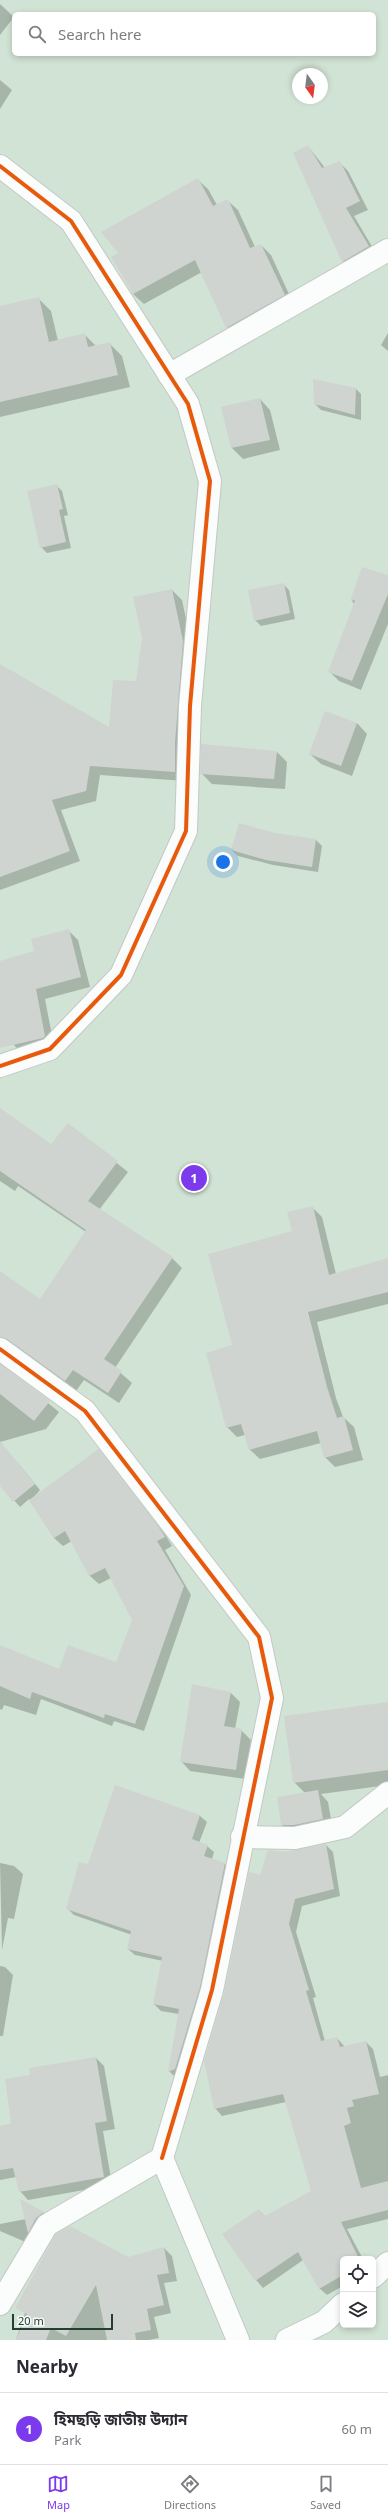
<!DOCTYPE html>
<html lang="en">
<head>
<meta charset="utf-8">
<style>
  body { margin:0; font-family:"Noto Sans","Noto Sans Bengali",sans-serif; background:#f7f7f7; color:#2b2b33 }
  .controls { position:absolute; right:12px; bottom:12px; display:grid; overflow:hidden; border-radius:6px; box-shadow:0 2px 6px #0003 }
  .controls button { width:36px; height:36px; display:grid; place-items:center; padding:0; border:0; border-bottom:1px solid #e1e1e2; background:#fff; color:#2b2b33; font:20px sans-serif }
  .compass { position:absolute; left:292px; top:68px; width:36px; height:36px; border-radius:50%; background:#fff; box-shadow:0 2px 6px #0003; rotate:166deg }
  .scale { position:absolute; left:12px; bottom:10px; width:101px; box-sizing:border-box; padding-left:4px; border:2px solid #243e34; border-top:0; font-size:11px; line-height:14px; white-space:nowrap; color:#243e34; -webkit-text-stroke:3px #f5f9f7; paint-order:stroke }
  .you { position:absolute; left:223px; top:862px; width:14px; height:14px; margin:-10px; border:3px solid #fff; border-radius:50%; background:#1a73e8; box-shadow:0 0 0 6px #1a73e833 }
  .badge { display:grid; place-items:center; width:26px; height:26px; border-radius:50%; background:#7c3aed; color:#fff; font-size:13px; font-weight:700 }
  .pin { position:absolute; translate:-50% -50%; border:2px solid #fff; box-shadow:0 1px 4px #0006 }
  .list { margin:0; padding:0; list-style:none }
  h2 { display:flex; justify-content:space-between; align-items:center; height:52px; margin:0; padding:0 16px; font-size:17px }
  h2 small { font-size:13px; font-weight:400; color:#7c7c81 }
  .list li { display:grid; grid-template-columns:26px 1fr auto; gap:12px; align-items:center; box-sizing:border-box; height:72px; padding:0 16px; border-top:1px solid #e1e1e2 }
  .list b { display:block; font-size:15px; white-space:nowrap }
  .list p { margin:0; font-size:13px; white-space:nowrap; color:#7c7c81 }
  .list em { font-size:13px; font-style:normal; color:#7c7c81 }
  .icon { flex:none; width:22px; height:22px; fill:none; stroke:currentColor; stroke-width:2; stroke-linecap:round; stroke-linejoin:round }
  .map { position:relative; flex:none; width:388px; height:2340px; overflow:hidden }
  .search { position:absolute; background:#fff; box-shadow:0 2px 6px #0003; left:12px; right:12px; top:12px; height:44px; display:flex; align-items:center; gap:10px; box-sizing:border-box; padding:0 14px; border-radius:6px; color:#7c7c81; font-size:15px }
  .sheet { height:124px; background:#fff }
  nav { display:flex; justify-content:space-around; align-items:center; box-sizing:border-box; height:56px; border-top:1px solid #e1e1e2; background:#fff; font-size:11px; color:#7c7c81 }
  nav a { display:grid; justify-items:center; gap:2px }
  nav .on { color:#7c3aed }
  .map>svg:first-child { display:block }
</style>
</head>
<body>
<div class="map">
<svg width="388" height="2340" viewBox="0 0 388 2340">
  <rect width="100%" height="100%" fill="#e6ebe8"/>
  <path fill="#d1e3d4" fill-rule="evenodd" d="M0,0h388v2340h-388zM14,14h360v40h-360zM298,74h24v24h-24zM343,2259h30v66h-30z"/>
  <g fill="#0003">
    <polygon points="0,4 14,17 0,35"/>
    <polygon points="0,80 12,90 0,109"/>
    <polygon points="308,146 325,168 340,163 348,171 368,210 354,216 377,255 351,269 343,261"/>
    <polygon points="197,179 208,189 217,205 227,200 238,210 255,247 261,245 271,255 294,305 237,337 227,327 202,272 144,304 133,294 120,253"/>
    <polygon points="39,299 51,311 58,341 84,334 96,346 109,343 122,356 130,387 0,417 0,307"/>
    <polygon points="388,333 388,351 381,345"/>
    <polygon points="355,388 361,394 361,420 321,410 315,404"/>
    <polygon points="260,399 270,410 280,450 243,459 232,448 223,407"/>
    <polygon points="56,485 62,491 68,515 64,516 71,548 47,553 41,547"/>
    <polygon points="363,568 388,577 388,624 361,690 339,681 330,672 354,604 352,601"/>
    <polygon points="283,584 289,590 295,619 261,626 255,620"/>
    <polygon points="172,590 182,600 193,651 185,781 100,775 96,801 61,810 80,861 0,890 0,670 109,728 137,682"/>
    <polygon points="357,723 367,734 352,776 321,764 310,754"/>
    <polygon points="277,752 287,762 285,789 212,784 201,773"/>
    <polygon points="275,834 316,840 322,846 318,872 273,865 238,856 232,850"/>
    <polygon points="68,930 78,940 90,987 45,999 54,1046 23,1055 14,1045 0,999 0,962 35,952"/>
    <polygon points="68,1124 128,1172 99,1210 172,1258 182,1268 115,1368 132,1383 119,1403 84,1380 76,1391 19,1349 6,1348 0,1355 0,1273 40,1301 86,1232 18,1186 15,1191 0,1181 0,1130 52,1145"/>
    <polygon points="312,1207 322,1217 336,1274 388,1259 388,1304 317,1322 336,1398 343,1417 354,1427 363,1460 335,1467 325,1457 321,1443 260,1459 249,1449 245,1435 237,1437 227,1427 233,1346 293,1232"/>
    <polygon points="0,1364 59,1412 46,1429 0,1442"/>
    <polygon points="98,1450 166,1536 172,1546 165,1550 191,1595 144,1731 114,1721 112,1726 41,1699 36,1715 4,1705 2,1710 0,1709 0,1647 60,1670 117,1664 133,1620 111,1578 99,1584 90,1576 72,1541 63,1546 54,1538 29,1499 20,1507 0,1484 0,1465 17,1462 40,1490 33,1498"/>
    <polygon points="231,1693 240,1702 235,1729 241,1730 251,1740 245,1779 190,1771 181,1761"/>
    <polygon points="388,1703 388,1785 321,1794 328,1802 333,1830 293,1836 282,1825 305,1793 294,1782"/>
    <polygon points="115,1786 200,1816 207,1822 199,1843 207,1846 214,1852 212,1859 225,1864 232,1871 206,1994 176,2078 169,2071 179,2014 161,2011 154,2004 163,1961 135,1955 128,1949 132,1935 74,1915 67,1908 89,1866"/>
    <polygon points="326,1845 333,1852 340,1896 302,1906 296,1932 316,1997 313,1998 325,2041 337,2038 345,2047 366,2042 373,2049 380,2077 388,2075 388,2219 347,2229 363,2259 343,2259 343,2286 327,2295 319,2288 303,2260 263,2288 256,2280 259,2210 266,2217 312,2191 286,2102 222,2116 215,2108 261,1877 285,1853"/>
    <polygon points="0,1863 14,1866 23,1874 14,1919 8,1918 2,1950"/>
    <polygon points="0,1966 5,1967 13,1975 3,2036 0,2036"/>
    <polygon points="96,2058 104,2066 115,2129 103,2131 112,2185 28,2200 20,2191 16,2177 0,2180 0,2127 12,2124 31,2076"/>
    <polygon points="22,2201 44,2213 49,2219 30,2244 0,2231 0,2224 26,2219"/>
    <polygon points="164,2248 172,2256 177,2281 164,2283 171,2313 154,2317 159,2338 149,2340 16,2340 25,2313 23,2311 128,2258"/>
  </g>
  <g fill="#cfd4d1">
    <polygon points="308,145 322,168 340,161 360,201 346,208 369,246 342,262 293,153"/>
    <polygon points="198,178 213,206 228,199 250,248 261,244 285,295 226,328 195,260 133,294 111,257 118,253 101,232"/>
    <polygon points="39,297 49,342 85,333 88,347 110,342 118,375 0,402 0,306"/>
    <polygon points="313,379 356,388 355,415 314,404"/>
    <polygon points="260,398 270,440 231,448 221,407"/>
    <polygon points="57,484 63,509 59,510 66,542 40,548 27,491"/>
    <polygon points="362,567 388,575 388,594 352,681 328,672 355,600 350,601"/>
    <polygon points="284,583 290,613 254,621 248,590"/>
    <polygon points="172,589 183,641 175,742 175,772 90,766 86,791 52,800 70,851 0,877 0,664 109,727 113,680 136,681 142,638 133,597"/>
    <polygon points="325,711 357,723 341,766 309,754"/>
    <polygon points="201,744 277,751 274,779 200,774"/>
    <polygon points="239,823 275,833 316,839 312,867 266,860 231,850"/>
    <polygon points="69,929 81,977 36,989 45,1036 43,1038 0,1048 0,961 34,951 31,939"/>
    <polygon points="0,1108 51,1144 68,1123 118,1161 88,1201 173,1257 104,1359 122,1371 108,1393 73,1370 65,1381 7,1339 0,1337 0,1271 40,1299 86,1230 0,1171"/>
    <polygon points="313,1206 329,1275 388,1258 388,1292 308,1312 327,1387 337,1418 344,1416 353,1450 324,1458 317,1431 249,1450 241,1424 226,1428 206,1353 232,1345 208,1254 292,1231 287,1212"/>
    <polygon points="0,1364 50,1401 34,1421 0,1394"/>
    <polygon points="0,1441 35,1484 13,1502 0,1486"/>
    <polygon points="99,1449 158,1526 165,1537 157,1541 184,1586 135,1724 105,1714 104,1718 32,1692 30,1699 0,1686 0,1645 59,1669 68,1645 116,1662 132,1620 105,1568 89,1576 65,1531 54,1538 29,1500"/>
    <polygon points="192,1684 231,1692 224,1726 242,1729 236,1770 180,1762"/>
    <polygon points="388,1702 388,1770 293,1783 284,1716"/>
    <polygon points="115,1785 200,1815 192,1839 208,1845 204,1856 225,1863 200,1987 175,2069 168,2072 179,2009 153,2004 162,1957 127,1949 131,1931 66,1909 79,1862 88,1864"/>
    <polygon points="318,1790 323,1819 294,1825 281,1825 277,1797"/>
    <polygon points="326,1844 334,1889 295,1899 289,1924 309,1990 306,1991 321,2041 337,2037 340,2047 366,2041 379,2094 352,2100 354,2106 347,2108 351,2123 344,2126 361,2188 388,2181 388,2210 341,2222 359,2259 343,2259 343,2275 319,2289 298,2252 255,2281 222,2234 259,2209 265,2216 311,2191 283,2094 214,2109 204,2061 224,1993 249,1872 260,1875 268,1850 285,1852"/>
    <polygon points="96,2057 107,2121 95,2123 104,2177 19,2192 13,2168 0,2170 0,2126 11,2123 5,2079 30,2075 29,2068"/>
    <polygon points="20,2199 44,2212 36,2218 28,2233"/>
    <polygon points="70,2226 128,2257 164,2247 169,2273 157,2275 164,2305 147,2309 151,2330 135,2333 136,2340 107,2340 96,2285 66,2336 51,2328 46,2340 16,2340 27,2314 15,2308 56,2234"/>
  </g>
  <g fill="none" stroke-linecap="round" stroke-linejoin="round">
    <g stroke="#c3c8c5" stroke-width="24">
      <g id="minor">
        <polyline points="0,166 71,221 188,404 210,481 190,706 186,831 121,975 50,1049 0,1066"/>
        <polyline points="169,375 388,250"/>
        <polyline points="0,1349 85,1411 259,1637 272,1698 212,1990 162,2158"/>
        <polyline points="242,1837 295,1838 345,1827 388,1793"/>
        <polyline points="373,2277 388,2263"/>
        <polyline points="0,2304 47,2225 162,2158 238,2340"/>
        <polyline points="287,2340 324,2322 343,2304"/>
      </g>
    </g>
    <use href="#minor" stroke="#fbfcfc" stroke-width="22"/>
    <g stroke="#f5f9f7" stroke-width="6">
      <g id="cycleway">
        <polyline points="0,166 71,221 188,404 210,481 190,706 186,831 121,975 50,1049 0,1066"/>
        <polyline points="0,1349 85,1411 259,1637 272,1698 212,1990 162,2158"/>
      </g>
    </g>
    <use href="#cycleway" stroke="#e8590c" stroke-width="4"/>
  </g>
</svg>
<div class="controls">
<button><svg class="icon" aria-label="locate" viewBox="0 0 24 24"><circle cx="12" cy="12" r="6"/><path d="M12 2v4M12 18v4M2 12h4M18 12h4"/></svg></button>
<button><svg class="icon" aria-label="layers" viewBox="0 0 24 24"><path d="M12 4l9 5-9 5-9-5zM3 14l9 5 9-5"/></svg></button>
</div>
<svg class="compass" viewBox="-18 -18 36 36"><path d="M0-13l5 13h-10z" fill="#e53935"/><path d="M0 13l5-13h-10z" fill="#7c7c81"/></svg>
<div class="scale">20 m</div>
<div class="you"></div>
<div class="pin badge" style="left:194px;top:1178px">1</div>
<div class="search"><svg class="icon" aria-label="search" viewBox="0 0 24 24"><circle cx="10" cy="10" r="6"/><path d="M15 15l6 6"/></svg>Search here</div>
</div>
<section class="sheet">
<h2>Nearby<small></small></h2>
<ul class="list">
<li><span class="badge">1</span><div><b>হিমছড়ি জাতীয় উদ্যান</b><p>Park</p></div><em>60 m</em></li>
</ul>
</section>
<nav>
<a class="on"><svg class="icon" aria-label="map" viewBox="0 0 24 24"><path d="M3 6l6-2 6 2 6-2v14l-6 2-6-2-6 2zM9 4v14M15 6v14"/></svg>Map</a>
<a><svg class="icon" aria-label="directions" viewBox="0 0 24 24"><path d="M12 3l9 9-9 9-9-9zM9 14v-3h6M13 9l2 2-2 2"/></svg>Directions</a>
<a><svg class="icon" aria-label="saved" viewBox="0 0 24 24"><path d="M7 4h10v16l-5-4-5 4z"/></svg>Saved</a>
</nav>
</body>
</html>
